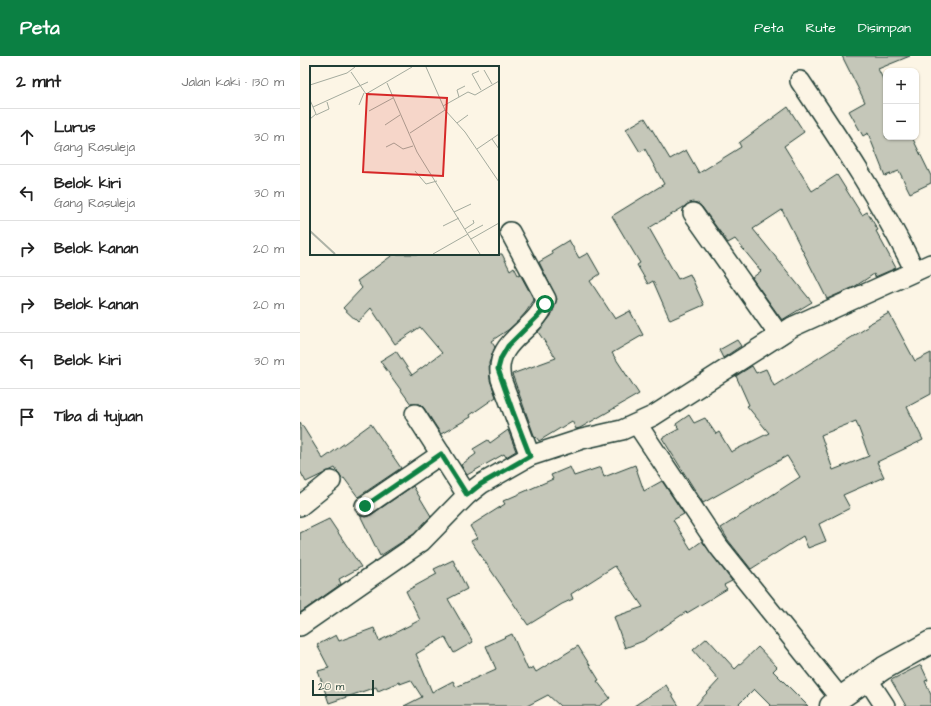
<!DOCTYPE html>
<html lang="id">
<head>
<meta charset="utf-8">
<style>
  body { margin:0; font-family:"Architects Daughter",sans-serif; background:#f6f6f6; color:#222 }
  .controls { position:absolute; right:12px; top:12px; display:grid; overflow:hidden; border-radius:8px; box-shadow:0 1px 3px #0004 }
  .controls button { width:36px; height:36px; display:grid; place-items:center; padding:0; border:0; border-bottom:1px solid #e0e0e0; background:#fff; color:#222; font:20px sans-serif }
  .scale { position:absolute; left:12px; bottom:10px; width:62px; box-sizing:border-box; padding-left:4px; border:2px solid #1f3d34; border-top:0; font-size:11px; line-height:14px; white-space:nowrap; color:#1f3d34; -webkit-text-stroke:3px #fcf5e5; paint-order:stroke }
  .stop { position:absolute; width:12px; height:12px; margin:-9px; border:3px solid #0b8043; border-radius:50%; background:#fff }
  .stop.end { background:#0b8043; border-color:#fff; box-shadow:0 1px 4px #0008 }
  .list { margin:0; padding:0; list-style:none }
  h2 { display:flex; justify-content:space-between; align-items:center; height:52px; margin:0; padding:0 16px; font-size:17px }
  h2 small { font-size:13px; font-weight:400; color:#767676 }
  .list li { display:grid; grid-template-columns:26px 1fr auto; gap:12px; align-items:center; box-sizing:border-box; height:56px; padding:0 16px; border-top:1px solid #e0e0e0 }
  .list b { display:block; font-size:15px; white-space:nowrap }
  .list p { margin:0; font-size:13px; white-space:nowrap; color:#767676 }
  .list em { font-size:13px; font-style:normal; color:#767676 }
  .icon { flex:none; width:22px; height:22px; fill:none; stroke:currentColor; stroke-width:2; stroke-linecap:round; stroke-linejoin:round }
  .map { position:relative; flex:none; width:631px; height:650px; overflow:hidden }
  header { display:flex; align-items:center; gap:24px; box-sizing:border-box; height:56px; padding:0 20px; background:#0b8043; color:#fff }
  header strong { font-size:19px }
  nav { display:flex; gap:22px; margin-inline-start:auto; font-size:14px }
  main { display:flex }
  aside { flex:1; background:#fff }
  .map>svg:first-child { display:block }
</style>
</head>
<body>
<header>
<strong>Peta</strong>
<nav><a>Peta</a><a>Rute</a><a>Disimpan</a></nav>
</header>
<main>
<aside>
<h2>2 mnt<small>Jalan kaki · 130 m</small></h2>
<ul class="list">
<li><svg class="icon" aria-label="ahead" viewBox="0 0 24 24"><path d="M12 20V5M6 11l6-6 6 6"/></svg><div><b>Lurus</b><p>Gang Rasuleja</p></div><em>30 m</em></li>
<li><svg class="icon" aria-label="left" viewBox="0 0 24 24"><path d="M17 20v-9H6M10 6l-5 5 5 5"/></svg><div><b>Belok kiri</b><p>Gang Rasuleja</p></div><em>30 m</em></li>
<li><svg class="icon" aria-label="right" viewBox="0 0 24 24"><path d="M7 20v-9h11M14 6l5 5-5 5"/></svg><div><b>Belok kanan</b></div><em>20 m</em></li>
<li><svg class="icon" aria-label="right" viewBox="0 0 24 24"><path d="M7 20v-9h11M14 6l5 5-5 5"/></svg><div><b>Belok kanan</b></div><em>20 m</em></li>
<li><svg class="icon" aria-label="left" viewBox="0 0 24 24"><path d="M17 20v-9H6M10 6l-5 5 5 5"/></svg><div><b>Belok kiri</b></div><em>30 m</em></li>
<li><svg class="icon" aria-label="arrive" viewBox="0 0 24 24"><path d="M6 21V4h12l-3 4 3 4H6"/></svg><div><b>Tiba di tujuan</b></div></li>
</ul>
</aside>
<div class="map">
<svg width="631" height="650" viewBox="0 0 631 650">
  <rect width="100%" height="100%" fill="#fcf5e5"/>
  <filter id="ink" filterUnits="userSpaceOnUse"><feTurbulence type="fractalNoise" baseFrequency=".025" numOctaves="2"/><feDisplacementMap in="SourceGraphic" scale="8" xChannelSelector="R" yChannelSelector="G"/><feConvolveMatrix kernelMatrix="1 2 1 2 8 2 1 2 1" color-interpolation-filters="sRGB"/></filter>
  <g filter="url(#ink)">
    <g fill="#c5c7b9" stroke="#1f3d34" fill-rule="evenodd">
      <polygon points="542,0 610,0 578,13 586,29 586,81 612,81 631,120 631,127 610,137 599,115 585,120 568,77 563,80 549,55 565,46"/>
      <polygon points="488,51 504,76 484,90 512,135 537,119 562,159 567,156 578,174 576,175 596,212 575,221 574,218 554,231 527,243 482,154 453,173 512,246 482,264 452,222 461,215 435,183 428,187 402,151 397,147 392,146 349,172 378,223 390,218 404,249 370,264 353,225 348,228 337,209 340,207 312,160 364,128 345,93 340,96 326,73 345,62 370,103 386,94 399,117 441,91 439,87"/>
      <polygon points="269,184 279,202 288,197 300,218 290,225 315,263 330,255 343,279 312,297 339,338 280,372 276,373 272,365 239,385 236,381 235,382 212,318 256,302 238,276 251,260 257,243 239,206 253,198 251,195"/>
      <polygon points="94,198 202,198 210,214 214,211 218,219 220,218 234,244 226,256 219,264 208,274 191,285 195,291 189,307 190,324 196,341 170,359 171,361 141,378 124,352 120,348 111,348 80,305 96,295 112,319 142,297 120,271 95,288 71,252 58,266 43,252 62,232 57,225"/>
      <path d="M589,257l26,48 16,-8v41l-24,13 16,33 -46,22 7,15 -41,18 7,13 -31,16 7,17 -18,7 -5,-12 -52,33 -23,-29 -7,-12 79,-51 -13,-21 -84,47 -41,-65 17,-9 -3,-5 13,-9 5,8 11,-5 11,16 3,-2 12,20 38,-19 -22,-27 2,-1 -13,-29 16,-10 4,7 10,-4 8,17 94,-59 -1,-2zM556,365l13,35 -36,14 -12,-35z"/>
      <polygon points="437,284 441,290 423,302 419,294"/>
      <polygon points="0,366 23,403 71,368 101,412 58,441 44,422 42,423 35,412 6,426 0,415"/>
      <polygon points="208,374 216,395 206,401 204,398 167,419 161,409 176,398 173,393 188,384 190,387"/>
      <polygon points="335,409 344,435 362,425 384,458 373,464 391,493 402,485 432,525 424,529 427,533 387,557 386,556 343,585 325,592 314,561 343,551 315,510 271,538 273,543 262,548 228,569 171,485 177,482 170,470 205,448 203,445 253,423 251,419 270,411 274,420 301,411 304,421"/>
      <polygon points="113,430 131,460 114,478 80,500 60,459 65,461 71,459"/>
      <polygon points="29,463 61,511 39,523 41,528 0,557 0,477"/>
      <polygon points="153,504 167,533 148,543 173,586 154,597 145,581 116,598 132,636 153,625 156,631 196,613 186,590 212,578 228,614 233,611 236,616 278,590 299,624 297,625 310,642 299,650 260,650 248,639 227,650 104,650 122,641 111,624 100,628 99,626 78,635 76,631 29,647 18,615 29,612 17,589 36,579 39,585 74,572 79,585 120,564 106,535 137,518 134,513"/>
      <polygon points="407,582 435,613 458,591 477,611 473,615 508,650 471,650 454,633 437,650 395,650 419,624 393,594"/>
      <polygon points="621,609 628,624 625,625 631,639 631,650 606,650 591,624"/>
      <polygon points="366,629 379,650 334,650"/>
    </g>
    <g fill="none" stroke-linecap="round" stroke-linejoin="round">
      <g stroke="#1f3d34" stroke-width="22">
        <g id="street">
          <path d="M500,25c41,61 82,123 115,190"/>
          <polyline points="393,157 479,279"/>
          <path d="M210,176l36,67c-7,32 -54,40 -45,80l29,77"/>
          <polyline points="115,358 167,439"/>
          <polyline points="337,368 419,491 540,642"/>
          <polyline points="0,450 31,425"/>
          <polyline points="65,450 141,398"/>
          <polyline points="0,570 121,486 167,439 181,428 230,400 282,383 322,374 353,360 492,271 631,208"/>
          <polyline points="568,624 585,650"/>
        </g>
      </g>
      <g stroke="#1f3d34" stroke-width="25">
        <polyline id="secondary" points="531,650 540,642 584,612 631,586"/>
      </g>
      <use href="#street" stroke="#fcf5e5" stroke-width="19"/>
      <use href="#secondary" stroke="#fcf5e5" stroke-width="22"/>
    </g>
  </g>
  <g fill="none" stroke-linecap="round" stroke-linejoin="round" filter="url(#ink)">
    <polyline stroke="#0b8043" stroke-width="5" points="65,450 141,398 167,439 181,428 230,400 213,356 198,313 201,302 208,290 241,257 245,248"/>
  </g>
  <g transform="translate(10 10)">
    <rect width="189" height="189" fill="#fcf5e5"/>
    <path fill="none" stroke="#aeb3a7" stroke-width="2" d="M0,165l25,23"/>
    <path fill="none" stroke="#a4ab9e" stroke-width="1" d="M116,1l19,43 20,22 34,50M174,4l8,14M169,5l-7,3 9,16M41,6l15,22 46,-27M77,17l30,69 63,102M0,19l37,-12 8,-6M149,31l-2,-7 8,-4M0,34l6,14 -6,5M49,39l5,-12M133,40l25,-14 7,3 24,-14M3,41l55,-25M59,45l24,-13M6,49l13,-6 -2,-7M147,57l11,-8M75,59l15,-10M100,67l35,-23M182,73l7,10M76,81l8,-4 9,6 10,-3M167,83l22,-15M105,105l11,13 11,-3M144,146l17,-8M133,160l16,-8M155,163l9,-6 -1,-3M158,167l15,-8M161,173l28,-16M123,188l35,-20"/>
    <path fill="#d62828" fill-opacity="0.15" stroke="#d62828" stroke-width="2" d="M57,28l80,4 -4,78 -80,-4z"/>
    <rect width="189" height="189" fill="none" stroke="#1f3d34" stroke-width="2"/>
  </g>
</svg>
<div class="controls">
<button>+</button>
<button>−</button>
</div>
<div class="scale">20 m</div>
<div class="stop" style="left:245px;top:248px"></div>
<div class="stop end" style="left:65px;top:450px"></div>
</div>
</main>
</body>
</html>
